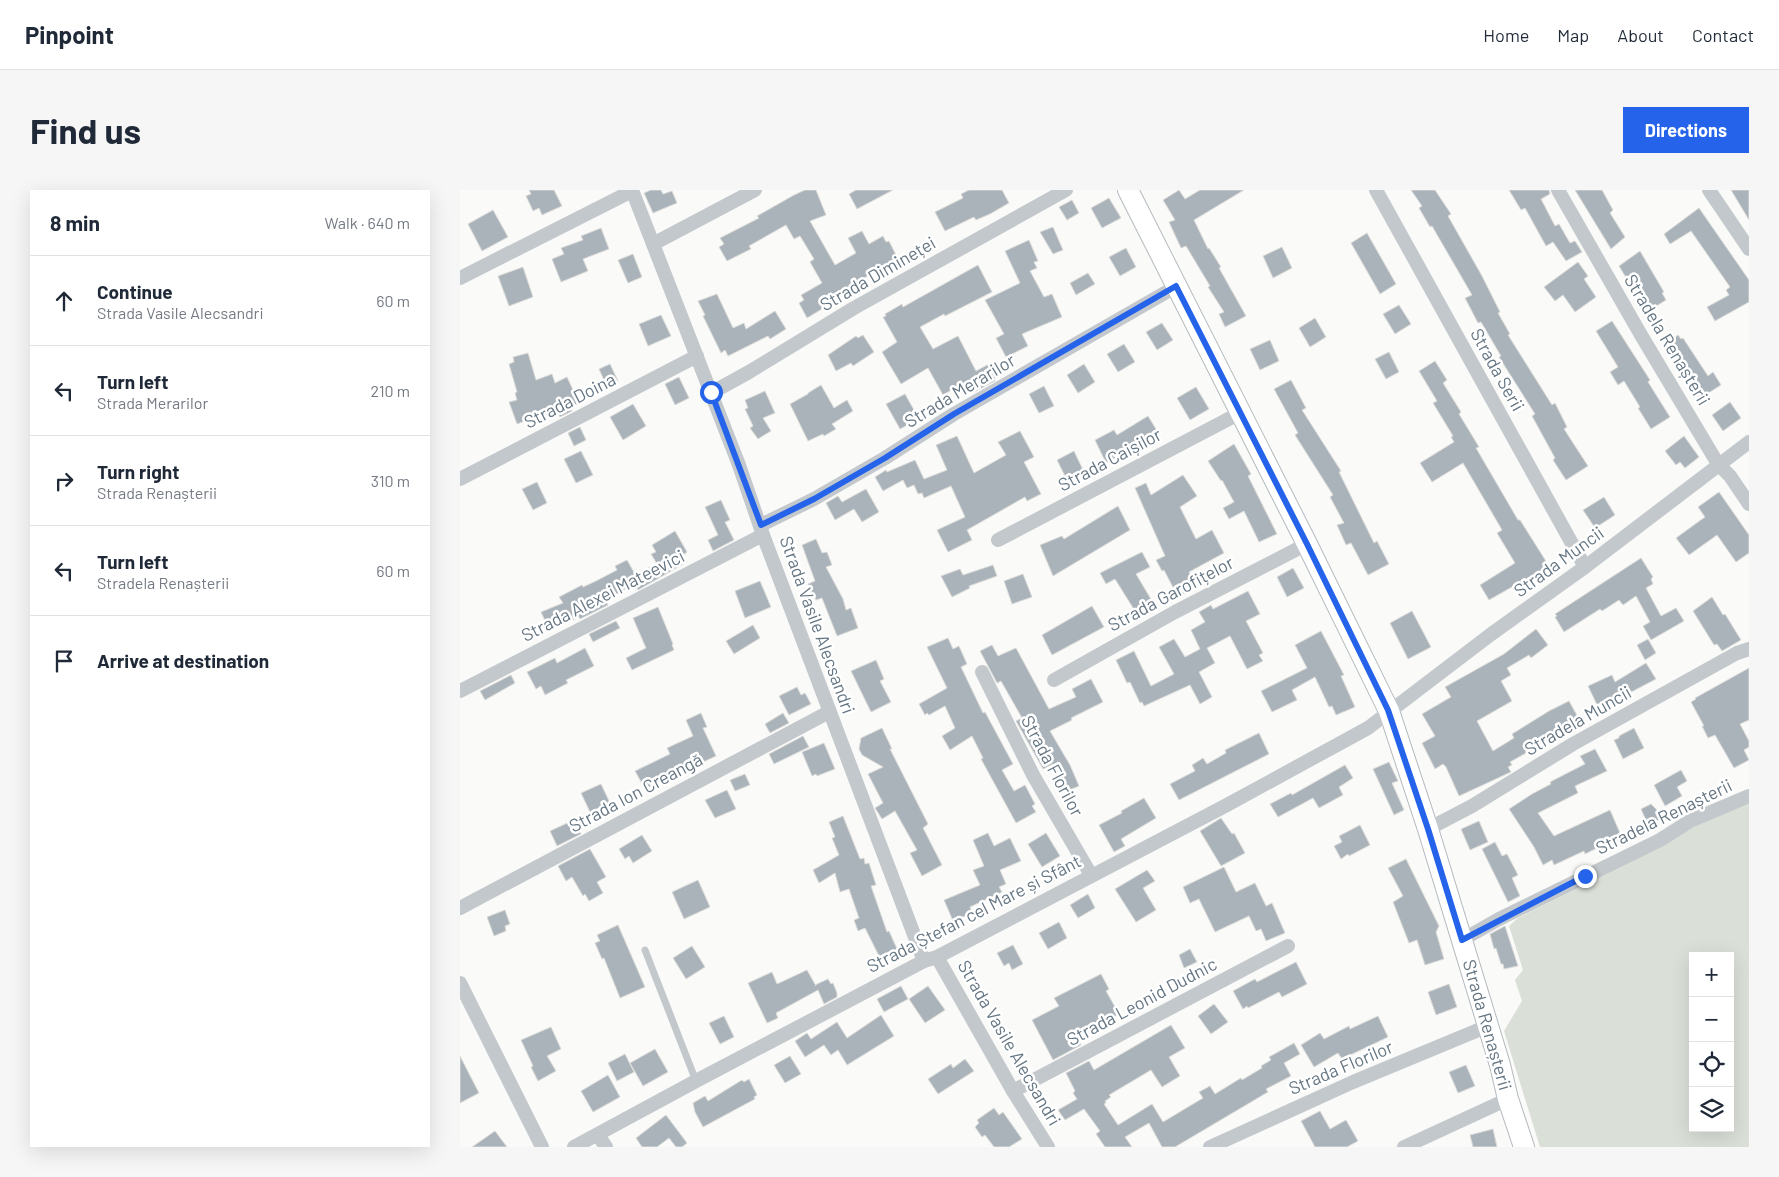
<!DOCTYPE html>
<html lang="en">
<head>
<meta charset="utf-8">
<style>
  body { margin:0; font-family:Barlow,sans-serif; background:#f6f6f7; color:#1f2937 }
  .controls { position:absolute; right:15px; bottom:15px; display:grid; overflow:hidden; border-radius:0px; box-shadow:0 5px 20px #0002 }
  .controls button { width:45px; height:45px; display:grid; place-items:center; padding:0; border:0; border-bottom:1px solid #e0e1e3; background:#fff; color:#1f2937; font:25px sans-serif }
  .stop { position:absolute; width:15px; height:15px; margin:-11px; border:4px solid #2563eb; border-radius:50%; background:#fff }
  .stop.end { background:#2563eb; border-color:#fff; box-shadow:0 1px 5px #0008 }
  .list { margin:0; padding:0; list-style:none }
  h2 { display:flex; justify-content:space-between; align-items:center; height:65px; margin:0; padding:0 20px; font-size:21px }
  h2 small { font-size:16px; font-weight:400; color:#747a83 }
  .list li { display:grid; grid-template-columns:32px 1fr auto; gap:15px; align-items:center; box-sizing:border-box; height:90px; padding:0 20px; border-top:1px solid #e0e1e3 }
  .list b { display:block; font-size:19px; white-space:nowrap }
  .list p { margin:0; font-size:16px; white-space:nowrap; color:#747a83 }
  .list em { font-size:16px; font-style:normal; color:#747a83 }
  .icon { flex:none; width:28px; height:28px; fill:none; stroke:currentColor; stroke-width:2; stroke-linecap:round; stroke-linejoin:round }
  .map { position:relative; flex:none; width:1289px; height:957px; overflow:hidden; border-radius:0px }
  header { display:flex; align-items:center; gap:30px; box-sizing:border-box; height:70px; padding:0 25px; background:#fff; border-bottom:1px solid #e0e1e3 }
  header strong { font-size:24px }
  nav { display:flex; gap:28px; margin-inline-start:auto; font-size:18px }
  .intro { display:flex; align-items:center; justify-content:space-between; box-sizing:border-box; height:120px; padding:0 30px }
  h1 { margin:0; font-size:35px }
  .button { padding:12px 22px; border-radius:0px; background:#2563eb; color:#fff; font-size:18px; font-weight:700 }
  main { display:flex; gap:30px; padding:0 30px }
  aside { flex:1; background:#fff; border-radius:0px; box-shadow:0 5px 20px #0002 }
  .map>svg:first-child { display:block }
</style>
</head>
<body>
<header>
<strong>Pinpoint</strong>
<nav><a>Home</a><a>Map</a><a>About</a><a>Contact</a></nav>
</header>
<div class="intro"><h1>Find us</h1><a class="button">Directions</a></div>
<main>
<aside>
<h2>8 min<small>Walk · 640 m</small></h2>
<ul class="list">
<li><svg class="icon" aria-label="ahead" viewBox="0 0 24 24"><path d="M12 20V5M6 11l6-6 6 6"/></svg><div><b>Continue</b><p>Strada Vasile Alecsandri</p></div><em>60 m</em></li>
<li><svg class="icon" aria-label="left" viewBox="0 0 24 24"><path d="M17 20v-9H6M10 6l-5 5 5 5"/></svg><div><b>Turn left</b><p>Strada Merarilor</p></div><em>210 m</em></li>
<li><svg class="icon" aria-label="right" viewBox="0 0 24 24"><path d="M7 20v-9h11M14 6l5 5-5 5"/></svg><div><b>Turn right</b><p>Strada Renașterii</p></div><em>310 m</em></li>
<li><svg class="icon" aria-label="left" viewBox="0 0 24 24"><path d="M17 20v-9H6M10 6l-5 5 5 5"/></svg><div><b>Turn left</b><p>Stradela Renașterii</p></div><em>60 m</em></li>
<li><svg class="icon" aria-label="arrive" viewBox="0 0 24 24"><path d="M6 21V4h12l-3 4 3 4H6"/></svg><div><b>Arrive at destination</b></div></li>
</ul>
</aside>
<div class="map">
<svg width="1289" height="957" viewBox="0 0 1289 957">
  <rect width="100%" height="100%" fill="#fafaf8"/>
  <path fill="#dadfd7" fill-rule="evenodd" d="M1289,612v345h-209l-36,-116 18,-30 -7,-21 8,-10 -14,-44 9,-8 92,-46 75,-41zM1233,766h37v172h-37z"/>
  <g fill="#aab3b9" stroke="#dcdcda">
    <polygon points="69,0 94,0 102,16 82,25 79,18 73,21 66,6 71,4"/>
    <polygon points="191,0 201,0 203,4 212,1 217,13 193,23 184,3"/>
    <polygon points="345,0 356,0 366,25 350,31 375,75 396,63 388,48 402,41 409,54 423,46 426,52 429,51 439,71 404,88 407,92 347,128 339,113 344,110 341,105 362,93 350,72 354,69 340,46 334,49 326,35 289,56 291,59 267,71 259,57 264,54 260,48 299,28 297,26 334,5"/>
    <polygon points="396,0 433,0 397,19 389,4"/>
    <polygon points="509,0 542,0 549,13 530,24 516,30 514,27 485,41 475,22 503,8 501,4"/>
    <polygon points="719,0 725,9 740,0 784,0 734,30 748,59 749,58 761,77 759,78 786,126 765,137 759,124 764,122 748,97 750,96 726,56 721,58 709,32 715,30 703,10"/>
    <polygon points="951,0 975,0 991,24 988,26 1022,86 1040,122 1038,123 1050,144 1048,145 1092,215 1095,213 1107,237 1104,239 1128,276 1106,290 1093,270 1095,268 1072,226 1075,224 1039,167 1041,166 1021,132 1018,133 1005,108 1012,105 972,36 970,37 959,18 962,16"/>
    <polygon points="1049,0 1089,0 1090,4 1081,9 1095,36 1099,34 1110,53 1115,51 1122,62 1106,71 1093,52 1086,56 1065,18 1061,20"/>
    <polygon points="1115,0 1142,0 1153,20 1150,23 1165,47 1151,59"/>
    <polygon points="1271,0 1289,0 1289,30"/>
    <polygon points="649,8 661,28 642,38 631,18"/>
    <polygon points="612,10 619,23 607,30 599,17"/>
    <polygon points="1239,18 1289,90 1289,112 1255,131 1247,117 1269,105 1266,100 1270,97 1231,41 1210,54 1204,44"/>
    <polygon points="33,20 48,47 22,61 8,34"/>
    <polygon points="593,37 603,60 593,64 580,42"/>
    <polygon points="141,38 149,59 123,69 128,81 101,92 92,69 104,64 101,58 123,50 121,46"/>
    <polygon points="907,43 936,94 920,104 891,53"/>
    <polygon points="569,50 578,71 574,72 577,78 570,81 584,107 592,104 602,127 562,144 568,156 546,167 536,148 544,144 525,110 560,93 545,61"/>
    <polygon points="822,57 832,78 813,88 803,66"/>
    <polygon points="666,58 676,77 660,86 649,67"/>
    <polygon points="1180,61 1204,102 1202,103 1206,110 1187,122 1159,76"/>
    <polygon points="173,64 182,87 168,93 158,70"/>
    <polygon points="1118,72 1128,86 1124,89 1136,107 1115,122 1103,105 1095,111 1084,97"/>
    <polygon points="518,75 532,102 485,126 484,124 460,137 473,159 498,146 516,181 529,174 537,187 534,189 535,191 512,203 505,192 483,205 468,178 441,194 422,162 437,152 423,127 426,126 425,124 442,114 443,117"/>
    <polygon points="63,77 73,107 49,116 38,86"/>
    <polygon points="628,83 635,94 616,105 610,93"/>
    <polygon points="257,104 273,138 284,133 286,139 315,121 326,139 310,149 308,146 268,166 265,160 261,163 243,126 245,125 238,111"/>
    <polygon points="939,115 951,134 935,144 923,124"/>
    <polygon points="201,125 211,146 188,156 179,134"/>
    <polygon points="855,128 866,147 850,157 839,138"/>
    <polygon points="1152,131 1190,190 1188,192 1210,227 1191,239 1178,218 1180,217 1164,191 1158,195 1150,182 1158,177 1136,141"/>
    <polygon points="702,133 713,150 697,160 686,142"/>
    <polygon points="403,145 414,162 393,176 391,173 376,181 368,165 396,146 398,148"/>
    <polygon points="1218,145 1221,149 1223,148 1248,186 1253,182 1261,195 1239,209 1222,183 1223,183 1203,156"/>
    <polygon points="810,150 819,171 800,180 790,159"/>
    <polygon points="664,154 675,172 658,182 647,164"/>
    <polygon points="929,162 939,182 926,189 915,169"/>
    <polygon points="68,163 76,190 92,184 95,193 107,187 119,213 110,217 112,221 100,227 95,219 57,234 49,212 57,210 55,203 57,202 49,174 54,172 53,167"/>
    <polygon points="975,171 987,190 983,193 1001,222 999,224 1019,257 1016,258 1058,330 1060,330 1089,376 1029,410 1020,395 1055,373 1037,343 1042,340 1003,273 972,292 960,273 994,252 991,247 993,246 973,213 977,211 959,181"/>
    <polygon points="150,174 158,191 147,197 139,179"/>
    <polygon points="624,174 635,192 618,203 607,185"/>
    <polygon points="219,187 229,208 215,215 205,194"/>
    <polygon points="831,190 846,218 842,220 881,281 879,282 914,353 917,351 929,374 908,385 891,353 886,355 877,335 884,333 870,307 873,305 835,245 838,243 814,199"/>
    <polygon points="361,195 374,218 387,210 393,221 372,234 376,239 364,246 363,244 348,251 330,214 348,204 348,203"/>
    <polygon points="584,196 594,216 579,223 569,204"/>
    <polygon points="736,197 749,219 730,230 717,208"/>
    <polygon points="305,201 315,223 303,228 311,241 298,249 290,238 293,236 285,219 288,218 285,210"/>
    <polygon points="445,204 459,229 440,239 426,214"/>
    <polygon points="1270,212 1281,228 1263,241 1252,225"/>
    <polygon points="173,214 186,236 163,250 150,227"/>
    <polygon points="688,226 699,244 646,273 635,250 654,240 657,245"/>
    <polygon points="120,237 126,250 114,256 108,243"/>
    <polygon points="560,241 574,267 564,272 581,304 567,311 565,307 507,340 512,350 488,362 477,340 505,327 491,296 464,308 462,303 458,304 454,295 447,298 443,290 423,301 415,287 426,280 427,282 455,270 464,289 487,280 476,255 497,246 514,283 546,265 538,252"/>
    <polygon points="1224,246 1239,267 1225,278 1220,272 1216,275 1205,261"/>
    <polygon points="774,254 791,284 788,286 817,344 799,352 784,321 769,329 763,318 774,312 762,290 761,291 748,271"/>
    <polygon points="121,261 133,285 116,293 104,269"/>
    <polygon points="614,261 624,282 607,290 597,270"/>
    <polygon points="723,285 737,306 720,317 736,349 752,340 764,363 729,382 737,397 718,407 704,380 702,381 696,370 705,366 675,298 686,293 691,305"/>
    <polygon points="77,292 87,313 73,320 62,299"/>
    <polygon points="406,299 419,322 402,332 394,319 375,330 366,313 378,306 382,312"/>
    <polygon points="1259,302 1289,345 1289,363 1276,372 1257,345 1229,365 1216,348 1245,327 1238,317"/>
    <polygon points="1144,307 1155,325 1135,338 1123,320"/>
    <polygon points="261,310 270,330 265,332 274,350 253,361 248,350 258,345 245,317"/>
    <polygon points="658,316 670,340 593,386 580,355 602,346 604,349"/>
    <polygon points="215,341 227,362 223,365 227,372 178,400 175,394 145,410 148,415 120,429 119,427 111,431 108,424 86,433 81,422 103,413 99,407 122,395 123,397 136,391 157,380 155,376 167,370 175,384 197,374 191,364 196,362 192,355"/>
    <polygon points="356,349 362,363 367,362 372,375 366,377 383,409 386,420 391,418 398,438 377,446 362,408 356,410 348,394 355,391 342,355"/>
    <polygon points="682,362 690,377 676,384 692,411 675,421 655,389 646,394 640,383"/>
    <polygon points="1181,368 1193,387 1191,389 1193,394 1186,398 1201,426 1216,418 1224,431 1191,450 1183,436 1190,432 1176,406 1163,415 1159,410 1142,421 1140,419 1104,442 1095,427 1097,426 1095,424"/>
    <polygon points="533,375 537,386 509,396 510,398 492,407 481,386 500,379 503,385"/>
    <polygon points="833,378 844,398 827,407 817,387"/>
    <polygon points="563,384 572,407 552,414 544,391"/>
    <polygon points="300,391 311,417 285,428 275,401"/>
    <polygon points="788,401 800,424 786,431 803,463 799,465 803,471 787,479 770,446 747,458 755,473 739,482 752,507 740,514 730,495 684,516 682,512 680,513 670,492 667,493 656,470 674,461 691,496 714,484 699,457 714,449 725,467 740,459 731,440 745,432 739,422 751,415 753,419"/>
    <polygon points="1252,407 1263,425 1265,424 1281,450 1262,461 1257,454 1254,455 1233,421"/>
    <polygon points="632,416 644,437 592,465 582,445"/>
    <polygon points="198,417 213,454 212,455 214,460 172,480 166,468 186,458 173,428"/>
    <polygon points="952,421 971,457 948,469 930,433"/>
    <polygon points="156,431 160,438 133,452 129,444"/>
    <polygon points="293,435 300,448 274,464 266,451"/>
    <polygon points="1076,439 1088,455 1071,468 1069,465 1047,478 1051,485 1041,491 1052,511 1017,531 1033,561 1054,548 1052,544 1089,521 1109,511 1119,529 1086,546 1088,550 1086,552 1050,572 1052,575 1048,577 1051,582 999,606 986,577 983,574 975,579 962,553 975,546 962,524 991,507 985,497 1044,464"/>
    <polygon points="861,441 884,485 881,486 895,517 876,525 872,516 869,517 855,487 832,500 837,510 812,522 801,501 847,478 835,455"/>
    <polygon points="488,448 493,459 499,456 507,474 501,477 523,523 525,522 553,574 542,580 554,601 565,595 575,614 572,616 576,622 556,633 521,569 523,568 512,546 490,560 482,546 495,538 485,516 469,525 467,523 465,525 459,514 487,498 467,457"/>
    <polygon points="1188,449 1196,463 1185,470 1177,455"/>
    <polygon points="532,455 538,466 556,458 589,519 616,507 612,499 631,489 643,512 611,528 612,530 590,541 610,575 619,596 607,601 598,579 596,580 593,574 583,579 556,531 562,528 541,491 537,493 520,461"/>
    <polygon points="125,458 134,476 106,490 108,493 85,505 81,496 76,499 67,482 95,468 97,473"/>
    <polygon points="416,470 424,489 420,491 431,512 411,522 391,481"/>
    <polygon points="1186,473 1196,489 1139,519 1128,496 1152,485 1155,492"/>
    <polygon points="1289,478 1289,530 1280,534 1289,551 1289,557 1284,560 1289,570 1274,578 1255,545 1248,548 1242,536 1244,536 1231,512 1236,509 1235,508"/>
    <polygon points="51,485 55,493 25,510 20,501"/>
    <polygon points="337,497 341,505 345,503 351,514 329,525 319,506"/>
    <polygon points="241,523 247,537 243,538 256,566 185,599 175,581 210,564 207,558 233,546 226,530"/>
    <polygon points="323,523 329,533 310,543 305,534"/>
    <polygon points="422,538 432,559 430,559 468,634 463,638 482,675 462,686 450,663 457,660 435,621 422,629 415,618 423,613 408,584 423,577 402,565 399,559 401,548"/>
    <polygon points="1174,538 1184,558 1163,569 1154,550 1159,548 1159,546"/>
    <polygon points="799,543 809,564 719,610 710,594 735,581 732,575 743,568 747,574 766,563 765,560"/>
    <polygon points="343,546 349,557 314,574 309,564"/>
    <polygon points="364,553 375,579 357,586 356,584 352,586 342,562"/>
    <polygon points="1135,559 1147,581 1115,596 1118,603 1078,623 1094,646 1150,620 1163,650 1145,658 1143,655 1125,664 1124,661 1094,675 1092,670 1083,675 1074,657 1049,619 1072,604 1091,594 1090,592 1125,574 1120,566"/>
    <polygon points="929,572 938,591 932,593 944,620 934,625 913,579"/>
    <polygon points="885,575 893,588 879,597 883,605 859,618 853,608 818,627 810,614 831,603 832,605"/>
    <polygon points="1221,580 1227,591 1217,597 1222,606 1205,616 1194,595"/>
    <polygon points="285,584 290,595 275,601 270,590"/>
    <polygon points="141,594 150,613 130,622 121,603"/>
    <polygon points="267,600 276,619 255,628 245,610"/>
    <polygon points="684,608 696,628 661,649 665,656 654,662 639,635 662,623 661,621"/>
    <polygon points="1191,614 1197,620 1201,629 1188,635 1181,619"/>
    <polygon points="383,626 400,669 404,668 405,674 409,673 416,695 411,696 427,742 429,741 438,761 421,770 405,738 398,741 394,730 399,728 389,699 380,702 375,683 359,693 353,680 379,665 372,648 375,647 369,632"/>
    <polygon points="761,628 772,644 774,643 785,663 761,676 740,641"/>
    <polygon points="114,630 121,644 97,656 90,641"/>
    <polygon points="1019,631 1028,652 1010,660 1001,639"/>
    <polygon points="900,635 910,655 889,666 888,664 881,669 874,656 882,652 879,646"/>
    <polygon points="528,643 534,656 550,648 561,671 540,680 546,694 539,697 542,702 510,717 512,723 493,731 484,710 520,695 513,680 524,676 513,650"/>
    <polygon points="586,643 600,666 582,677 568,654"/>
    <polygon points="182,645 192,661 173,673 169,666 165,669 159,659"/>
    <polygon points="1035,652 1042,666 1047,664 1058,685 1052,688 1060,706 1048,712 1022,659"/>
    <polygon points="130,659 146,687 137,692 143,703 129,711 125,704 123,706 112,687 106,691 98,676"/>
    <polygon points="946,669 979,736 976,742 984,769 965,775 957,750 949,753 933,712 943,706 928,678"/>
    <polygon points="764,677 776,702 795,693 806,716 812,713 825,743 806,751 801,739 796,741 789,726 755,742 739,709 730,713 723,697"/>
    <polygon points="687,680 695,691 683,698 696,720 676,732 655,699"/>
    <polygon points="238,690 250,717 224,729 212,702"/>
    <polygon points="628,704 635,718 618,728 610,715"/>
    <polygon points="45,720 50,734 45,736 46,741 34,746 27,727"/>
    <polygon points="599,732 607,748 588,759 579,743"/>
    <polygon points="158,735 185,797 160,808 144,768 142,769 135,753 140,751 137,745"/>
    <polygon points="1045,736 1058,776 1044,779 1043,774 1041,774 1036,758 1034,759 1030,744"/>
    <polygon points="553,755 563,774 552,780 549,773 544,776 537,763"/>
    <polygon points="232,756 245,777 226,789 213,768"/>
    <polygon points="730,759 737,772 724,778 719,765"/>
    <polygon points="836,772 847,794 822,807 819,802 788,818 787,816 783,819 773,801 795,789 797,792"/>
    <polygon points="347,780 356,796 355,795 368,789 371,794 373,793 377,803 377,807 364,814 358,800 316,823 318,828 307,833 288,793 312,782 317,794"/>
    <polygon points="641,784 649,799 646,801 659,824 618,849 621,855 593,870 572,830 599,816 594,808"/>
    <polygon points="989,794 997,817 976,825 968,802"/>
    <polygon points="441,796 448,809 424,822 417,809"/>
    <polygon points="468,796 485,820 465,833 449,809"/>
    <polygon points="754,814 768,832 751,844 738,826"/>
    <polygon points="421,825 434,846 387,875 378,860 371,865 364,855 345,867 335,851 347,843 351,849 377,832 387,848"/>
    <polygon points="264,826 274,847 260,854 249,833"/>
    <polygon points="918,826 928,847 882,869 878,863 854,877 841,855 860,843 864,849 889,836 890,839"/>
    <polygon points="711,835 725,858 709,867 720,886 702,897 691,880 649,905 651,907 645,911 646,913 644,914 658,935 692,914 703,932 743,908 739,902 750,896 755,904 781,888 782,890 802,878 801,876 811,870 809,867 834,853 840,864 824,873 831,886 806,899 808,902 715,957 702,957 689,933 665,947 672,957 645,957 636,944 640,941 624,919 605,930 598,920 617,909 613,903 615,901 606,883 629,871 634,880"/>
    <polygon points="91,837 101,859 87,866 96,881 78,891 71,877 73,876 61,850"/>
    <polygon points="195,859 208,882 183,896 170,873"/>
    <polygon points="165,864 174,882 157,891 148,873"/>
    <polygon points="0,866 19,903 0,913"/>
    <polygon points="330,866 341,884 325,893 314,875"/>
    <polygon points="505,869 514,881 478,904 468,889 491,874 493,878"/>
    <polygon points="1006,875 1015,896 998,903 989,882"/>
    <polygon points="148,885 160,907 133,922 121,901"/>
    <polygon points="289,889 297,905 294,907 295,909 243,937 235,922 233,913 245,906 248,911 282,890 284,892"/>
    <polygon points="534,918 539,925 543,922 562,949 549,957 534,957 525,945 522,947 515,937 519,933 517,930"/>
    <polygon points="860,921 870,939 886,930 898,951 887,957 855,957 841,931"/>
    <polygon points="206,925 227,953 222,957 216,957 209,948 197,957 182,957 176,948"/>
    <polygon points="1033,939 1037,957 1013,957 1010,945"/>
    <polygon points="35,941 47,957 12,957"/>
  </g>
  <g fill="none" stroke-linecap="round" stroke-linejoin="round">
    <g stroke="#b3babf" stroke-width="22">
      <polyline id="secondary" points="668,0 847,354 929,521 968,639 1040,875 1048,909 1064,957"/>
    </g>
    <polyline stroke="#c3c8cc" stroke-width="7" points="185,760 236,891"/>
    <g stroke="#c3c8cc" stroke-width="14">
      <polyline points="172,0 279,275 303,345 464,771"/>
      <polyline points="916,0 1125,377"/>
      <polyline points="1098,0 1181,145 1258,274 1270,286 1289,314"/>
      <polyline points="1249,0 1289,59"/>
      <polyline points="193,54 295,0"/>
      <polyline points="0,88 172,1"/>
      <polyline points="251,203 289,182 394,118 606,0"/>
      <polyline points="0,289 237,166"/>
      <polyline points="301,335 354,309 425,268 494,224 717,96"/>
      <polyline points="538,350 780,223"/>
      <polyline points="522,482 573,585 631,685"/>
      <polyline points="594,490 715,422 847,354"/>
      <polyline points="0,501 303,345"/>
      <polyline points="968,639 1012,616 1113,554 1277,463 1289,459"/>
      <polyline points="0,718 369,522"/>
      <polyline points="1002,750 1039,729 1200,650 1230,631 1289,606"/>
      <polyline points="477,767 553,901 588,957"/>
      <polyline points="0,793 82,957"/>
      <polyline points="553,901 828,756"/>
      <polyline points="138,945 146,957"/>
      <polyline points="114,957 236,891 464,771 477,767 765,616 908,538 1030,445 1125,377 1289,252"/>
      <polyline points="750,957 893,892 1028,836"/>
      <polyline points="944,957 1048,909"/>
    </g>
    <use href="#secondary" stroke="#fff" stroke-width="20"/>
  </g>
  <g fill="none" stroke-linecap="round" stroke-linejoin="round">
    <polyline stroke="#2563eb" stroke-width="6" points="251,202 301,335 354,309 425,268 494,224 716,96 847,354 928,520 968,639 1002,750 1125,686"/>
  </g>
  <g text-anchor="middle" stroke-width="5" stroke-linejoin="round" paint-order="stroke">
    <g font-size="18" fill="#657683" stroke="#fff">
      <text transform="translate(418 84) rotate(-30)" y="6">Strada Dimineței</text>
      <text transform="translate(1207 150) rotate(59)" y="6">Stradela Renașterii</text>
      <text transform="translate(1037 180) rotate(61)" y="6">Strada Serii</text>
      <text transform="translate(500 201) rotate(-31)" y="6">Strada Merarilor</text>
      <text transform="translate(110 211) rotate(-27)" y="6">Strada Doina</text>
      <text transform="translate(650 270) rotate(-28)" y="6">Strada Caișilor</text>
      <text transform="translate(1099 372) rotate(-36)" y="6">Strada Muncii</text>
      <text transform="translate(711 404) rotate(-28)" y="6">Strada Garofițelor</text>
      <text transform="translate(143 406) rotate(-27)" y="6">Strada Alexei Mateevici</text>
      <text transform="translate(357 435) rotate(70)" y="6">Strada Vasile Alecsandri</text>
      <text transform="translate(1118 531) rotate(-30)" y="6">Stradela Muncii</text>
      <text transform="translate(592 576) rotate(62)" y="6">Strada Florilor</text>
      <text transform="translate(176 603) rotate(-28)" y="6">Strada Ion Creangă</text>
      <text transform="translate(1204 627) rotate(-26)" y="6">Stradela Renașterii</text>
      <text transform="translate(514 724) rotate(-27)" y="6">Strada Ștefan cel Mare și Sfânt</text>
      <text transform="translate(682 812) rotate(-28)" y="6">Strada Leonid Dudnic</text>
      <text transform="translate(1027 835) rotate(74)" y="6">Strada Renașterii</text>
      <text transform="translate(549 853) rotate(60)" y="6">Strada Vasile Alecsandri</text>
      <text transform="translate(881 878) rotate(-23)" y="6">Strada Florilor</text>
    </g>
  </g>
</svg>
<div class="controls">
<button>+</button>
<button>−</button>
<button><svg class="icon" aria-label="locate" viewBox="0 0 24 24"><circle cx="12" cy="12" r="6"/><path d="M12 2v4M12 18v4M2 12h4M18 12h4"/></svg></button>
<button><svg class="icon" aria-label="layers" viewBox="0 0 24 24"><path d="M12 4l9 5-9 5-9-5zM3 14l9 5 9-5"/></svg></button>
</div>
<div class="stop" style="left:251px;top:202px"></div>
<div class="stop end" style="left:1125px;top:686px"></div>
</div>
</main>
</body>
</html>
